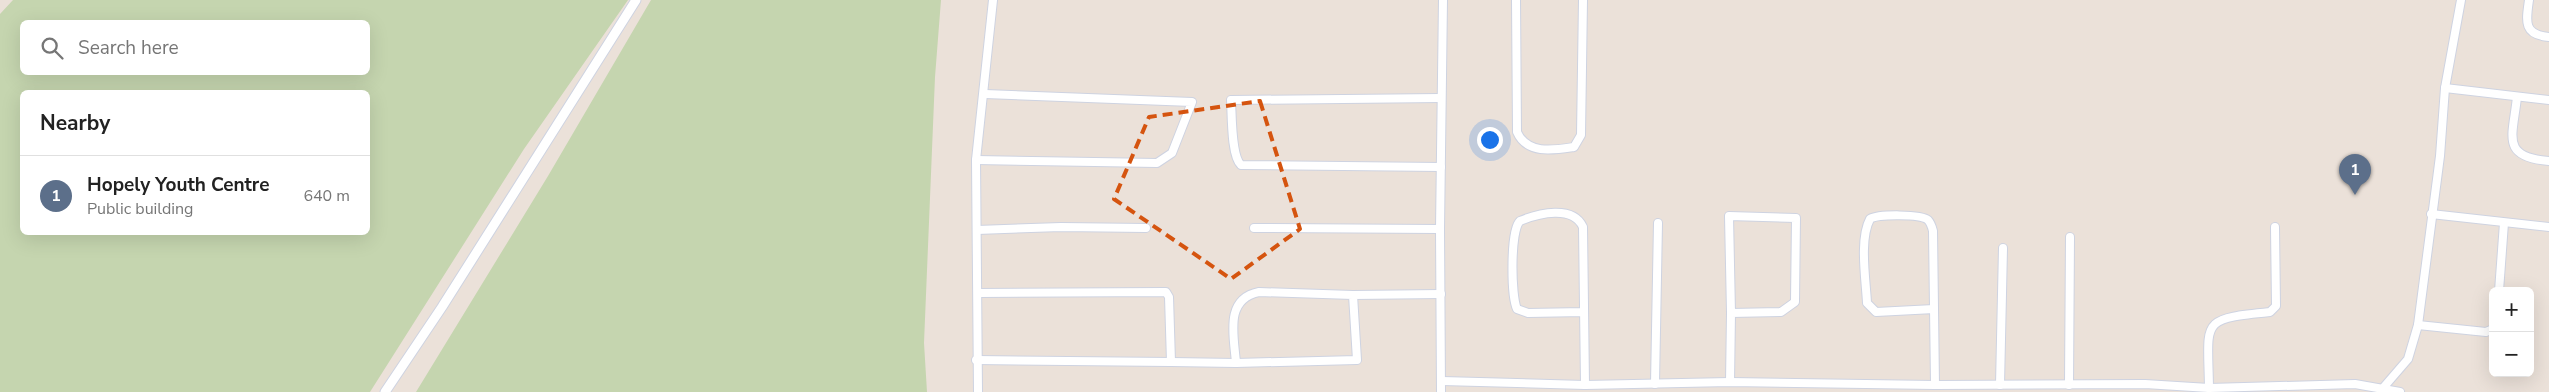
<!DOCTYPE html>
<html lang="en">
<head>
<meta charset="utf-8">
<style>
  body { margin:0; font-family:"Nunito Sans",sans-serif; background:#f2f2f2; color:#222 }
  .controls { position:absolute; right:15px; bottom:15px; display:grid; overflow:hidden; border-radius:8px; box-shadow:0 5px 20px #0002 }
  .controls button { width:45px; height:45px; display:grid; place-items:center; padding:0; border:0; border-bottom:1px solid #e0e0e0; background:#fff; color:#222; font:25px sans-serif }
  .you { position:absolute; left:1489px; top:139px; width:18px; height:18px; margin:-12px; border:4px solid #fff; border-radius:50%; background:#1a73e8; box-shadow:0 0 0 8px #1a73e833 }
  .badge { display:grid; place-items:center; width:32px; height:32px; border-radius:50%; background:#356cfb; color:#fff; font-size:16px; font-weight:700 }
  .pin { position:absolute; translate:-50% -41px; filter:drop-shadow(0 1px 2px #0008) }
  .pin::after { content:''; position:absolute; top:26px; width:18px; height:15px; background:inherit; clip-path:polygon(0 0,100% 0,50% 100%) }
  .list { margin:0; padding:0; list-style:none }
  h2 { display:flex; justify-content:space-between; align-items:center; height:65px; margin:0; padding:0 20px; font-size:21px }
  h2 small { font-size:16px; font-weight:400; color:#767676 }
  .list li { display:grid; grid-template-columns:32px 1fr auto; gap:15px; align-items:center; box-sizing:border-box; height:80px; padding:0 20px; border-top:1px solid #e0e0e0 }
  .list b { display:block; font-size:19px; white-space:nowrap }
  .list p { margin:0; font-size:16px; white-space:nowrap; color:#767676 }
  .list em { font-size:16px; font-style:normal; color:#767676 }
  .icon { flex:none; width:28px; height:28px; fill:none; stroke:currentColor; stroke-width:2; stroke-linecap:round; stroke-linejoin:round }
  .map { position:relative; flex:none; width:2549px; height:392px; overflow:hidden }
  .search { position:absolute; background:#fff; box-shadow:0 5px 20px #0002; left:20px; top:20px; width:350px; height:55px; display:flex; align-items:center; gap:12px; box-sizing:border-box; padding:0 18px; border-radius:8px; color:#767676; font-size:19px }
  .panel { position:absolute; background:#fff; box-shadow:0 5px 20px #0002; left:20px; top:90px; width:350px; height:145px; border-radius:8px }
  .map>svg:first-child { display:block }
</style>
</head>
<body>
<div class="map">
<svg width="2549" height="392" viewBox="0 0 2549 392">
  <rect width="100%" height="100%" fill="#ebe1d9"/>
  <g fill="#c5d5af" fill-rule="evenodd">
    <path d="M13,0h615l-104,149 -154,243h-370v-378zM22,22h346v50h-346zM22,92h346v140h-346z"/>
    <polygon points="651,0 941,0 935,77 924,343 927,392 416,392 548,176"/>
  </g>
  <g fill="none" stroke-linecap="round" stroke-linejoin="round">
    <g stroke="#ced3e1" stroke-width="10">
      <g id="minor">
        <path d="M1516,0l1,132c10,23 37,18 57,15l7,-12 2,-135"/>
        <polyline points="2461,0 2445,88 2549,100"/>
        <path d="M2529,0c-3,21 -6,35 20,37"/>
        <path d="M2517,97c-4,39 -17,60 32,64"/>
        <polyline points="976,160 1157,163 1172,153 1192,102 985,94"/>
        <path d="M1441,167l-200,-2c-10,-9 -9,-50 -10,-65l210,-2"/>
        <polyline points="2431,214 2549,227"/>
        <polyline points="1254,228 1440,229"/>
        <polyline points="977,230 1061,227 1146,228"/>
        <polyline points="2499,291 2504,223"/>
        <path d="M1353,295l4,65 -121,3c-2,-27 -12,-64 23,-71l94,3 88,-1"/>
        <path d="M1934,309l-58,3 -9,-9c-1,-22 -8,-64 3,-84 8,-5 51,-5 58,1 3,3 4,7 5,11l2,154"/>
        <path d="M1584,312l-56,1 -11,-4c-6,-13 -7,-79 3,-88 19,-8 53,-16 63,6l2,158"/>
        <polyline points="2418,325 2486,332 2493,329"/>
        <polyline points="976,360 1171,362 1169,297 1166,292 978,293"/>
        <polyline points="1171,362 1236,363"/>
        <polyline points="1442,381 1585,385 1730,382 1935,385 2145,384 2209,388 2355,384 2400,392"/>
        <polyline points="1730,382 1731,313 1729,216 1796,218 1795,302 1781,312 1731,313"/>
        <polyline points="1655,384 1658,223"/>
        <polyline points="2000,385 2003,248"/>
        <polyline points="2069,385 2070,237"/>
        <path d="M2209,388c-1,-68 -10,-69 61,-76l6,-6 -1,-79"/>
        <polyline points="2383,388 2408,359 2418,325 2440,156 2445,88"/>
        <polyline points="978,392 976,160 993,0"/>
        <polyline points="1441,392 1440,229 1443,0"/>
      </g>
    </g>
    <g stroke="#ced3e1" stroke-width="11">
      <polyline id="tertiary" points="385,392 442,307 636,0"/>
    </g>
    <use href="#minor" stroke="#fff" stroke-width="8"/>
    <use href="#tertiary" stroke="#fff" stroke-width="9"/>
  </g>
  <path fill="none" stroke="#d5540f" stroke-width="4" stroke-dasharray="10 6" stroke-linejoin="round" d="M1260,101l40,128 -69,50 -117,-80 35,-82z"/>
</svg>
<div class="controls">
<button>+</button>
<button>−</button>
</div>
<div class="you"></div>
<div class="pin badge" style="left:2355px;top:195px;background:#5c6f8a">1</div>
<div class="search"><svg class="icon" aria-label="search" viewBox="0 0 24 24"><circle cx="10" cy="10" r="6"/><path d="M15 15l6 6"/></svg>Search here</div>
<section class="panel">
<h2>Nearby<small></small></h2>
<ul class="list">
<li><span class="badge" style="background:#5c6f8a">1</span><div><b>Hopely Youth Centre</b><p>Public building</p></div><em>640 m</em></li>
</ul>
</section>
</div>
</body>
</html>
